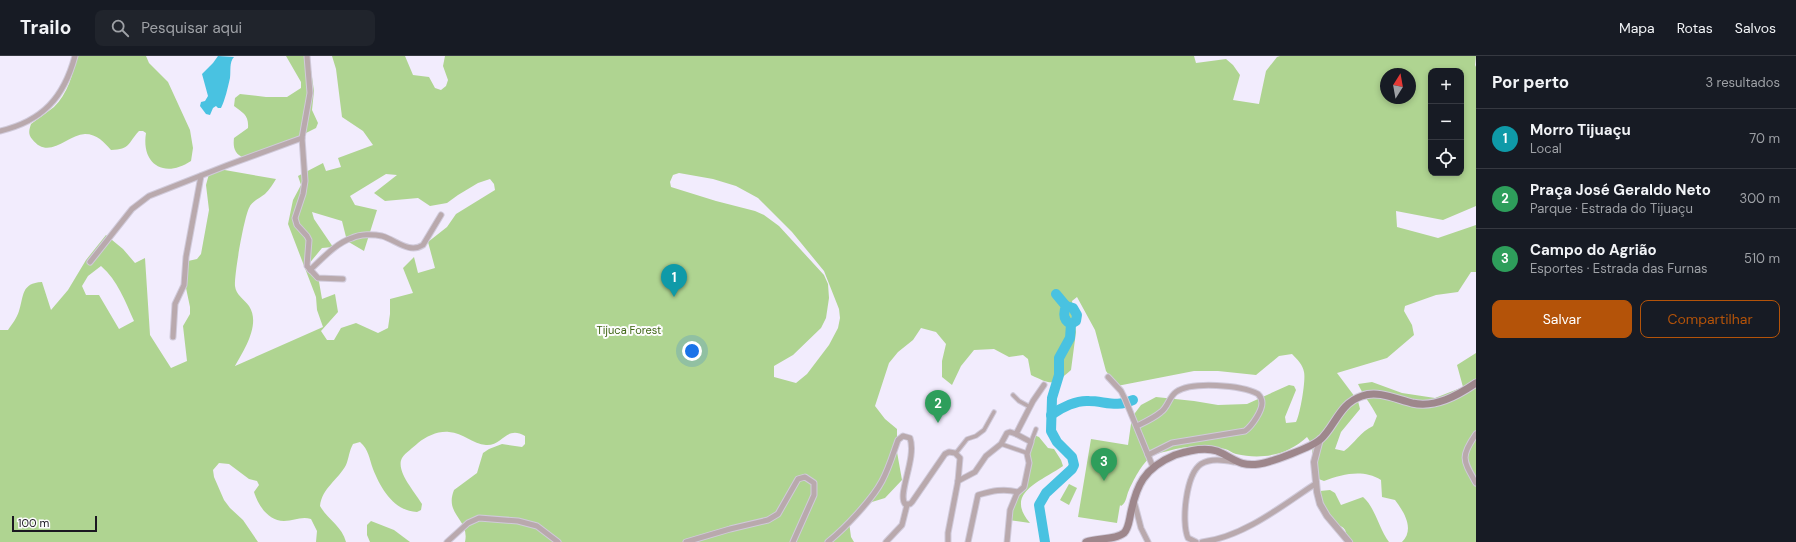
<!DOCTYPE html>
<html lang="pt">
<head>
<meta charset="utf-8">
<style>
  body { margin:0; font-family:"DM Sans",sans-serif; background:#20242c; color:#f1f3f6 }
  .controls { position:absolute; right:12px; top:12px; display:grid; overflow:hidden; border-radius:8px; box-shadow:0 2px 6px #0003 }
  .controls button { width:36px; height:36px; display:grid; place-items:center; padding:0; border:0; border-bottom:1px solid #363941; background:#171b24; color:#f1f3f6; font:20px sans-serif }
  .compass { position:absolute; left:1380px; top:12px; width:36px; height:36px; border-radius:50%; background:#171b24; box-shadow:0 2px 6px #0003; rotate:11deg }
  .scale { position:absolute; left:12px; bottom:10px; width:85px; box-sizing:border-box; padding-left:4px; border:2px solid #1b1721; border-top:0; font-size:11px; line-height:14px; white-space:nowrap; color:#1b1721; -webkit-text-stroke:3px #fcfcfc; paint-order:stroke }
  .you { position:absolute; left:692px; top:295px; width:14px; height:14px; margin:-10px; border:3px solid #fff; border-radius:50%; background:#1a73e8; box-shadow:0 0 0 6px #1a73e833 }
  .badge { display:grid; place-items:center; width:26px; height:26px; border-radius:50%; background:#b45309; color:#fff; font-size:13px; font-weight:700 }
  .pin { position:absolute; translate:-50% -33px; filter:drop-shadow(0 1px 2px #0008) }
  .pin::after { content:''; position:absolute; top:21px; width:14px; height:12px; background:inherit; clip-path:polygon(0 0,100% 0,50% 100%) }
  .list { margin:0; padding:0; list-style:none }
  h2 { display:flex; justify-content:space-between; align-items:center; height:52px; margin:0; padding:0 16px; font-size:17px }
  h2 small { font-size:13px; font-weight:400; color:#9ea1a6 }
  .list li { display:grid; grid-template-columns:26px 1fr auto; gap:12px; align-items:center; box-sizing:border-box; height:60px; padding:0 16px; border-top:1px solid #363941 }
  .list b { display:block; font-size:15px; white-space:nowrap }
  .list p { margin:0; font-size:13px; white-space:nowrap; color:#9ea1a6 }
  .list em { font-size:13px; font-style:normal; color:#9ea1a6 }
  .actions { display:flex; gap:8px; padding:12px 16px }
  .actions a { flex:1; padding:9px 0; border:1px solid #b45309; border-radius:8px; text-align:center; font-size:14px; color:#b45309 }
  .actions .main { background:#b45309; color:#fff }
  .icon { flex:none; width:22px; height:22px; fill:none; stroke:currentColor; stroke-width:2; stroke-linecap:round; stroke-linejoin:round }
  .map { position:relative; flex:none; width:1476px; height:486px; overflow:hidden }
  header { display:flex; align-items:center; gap:24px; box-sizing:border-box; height:56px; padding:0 20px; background:#171b24; border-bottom:1px solid #363941 }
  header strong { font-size:19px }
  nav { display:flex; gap:22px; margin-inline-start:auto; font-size:14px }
  .search { width:280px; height:36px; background:#20242c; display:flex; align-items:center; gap:10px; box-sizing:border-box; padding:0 14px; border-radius:8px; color:#9ea1a6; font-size:15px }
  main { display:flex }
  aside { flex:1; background:#171b24 }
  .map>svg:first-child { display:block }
</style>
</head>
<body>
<header>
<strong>Trailo</strong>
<div class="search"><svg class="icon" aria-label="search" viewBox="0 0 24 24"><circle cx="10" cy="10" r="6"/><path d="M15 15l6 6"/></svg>Pesquisar aqui</div>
<nav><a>Mapa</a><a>Rotas</a><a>Salvos</a></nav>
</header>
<main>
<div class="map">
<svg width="1476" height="486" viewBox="0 0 1476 486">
  <rect width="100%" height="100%" fill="#f2ecfd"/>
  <g fill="#afd491" fill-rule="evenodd">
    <path d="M76,0h70l3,7 19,19 22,48 3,18 -2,13c-27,18 -50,3 -45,-28l-3,-2h-4c-12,13 -8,18 -28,19 -7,-8 -14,-16 -26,-16 -19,1 -36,27 -53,5 -4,-5 -3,-9 -1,-15 7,-5 15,-11 23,-17 13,-12 20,-34 22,-51z"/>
    <path d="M286,0h23l5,35 -2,19 6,13 -2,5 -26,13 -46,17c-10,-4 -11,-11 -10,-20l14,-10c1,-13 -5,-15 -14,-22l1,-8 5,-4 26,3h21l14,-9v-6z"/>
    <path d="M332,0h73l8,19 16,2 6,11 6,2 5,-4 2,-6 -5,-14 2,-10h749l2,7 30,-4 7,6 7,10 -7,25 26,4 7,-33 11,-14 3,-1h196l-1,9 1,2v139l-33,14 -47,-9 1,16 41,11 38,-13v47h-5l-13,20 -22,3 -31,11 -1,5 8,14 2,10 -27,23 -50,15 21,28 2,8 -19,23 -6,17 9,2c11,-8 16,-19 29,-25l4,-10c-6,-12 -14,-21 -19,-32l14,-2 30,11 33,5 28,-11 -6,-22 19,-12v189h-74c13,-13 2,-30 -7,-42l-13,-3 -1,-17c-18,-11 -38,-6 -57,1l-8,-3c-4,-11 -5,-20 -3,-32l-6,-9c-19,18 -45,23 -71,17 -4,-1 -7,-4 -11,-5 -19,-4 -38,-4 -57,2 -5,1 -13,3 -17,6 -9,6 -18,24 -22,33 -3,6 -2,12 -8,16l-1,-1 -3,18 -39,-6 13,-78 37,6 3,-21 4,-11 6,-8 15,-8 38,4 24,4 29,-1 42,-19 5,1 2,4 -11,27 1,6 10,-1c4,-7 10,-42 8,-50 -1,-7 -7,-13 -12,-18l-13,2 -23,19 -38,-4h-24l-77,15 -11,-15 -11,-41 -18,-33 -5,4 4,31 -5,38c-18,16 -19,15 -40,5l-3,-16 -5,-4 -14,2 -15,-8 -20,1 -13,16 -9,19 -10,-8v-16l4,-17 -10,-12 -15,-4 -8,12 -15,12 -9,11 -14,43 10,13 12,10v23l5,28 -17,18 -23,7 -13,17 2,15 3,5h-389c5,-23 -21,-27 -11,-52l23,-17 6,-20 6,-4 13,-5 20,3 3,-3v-8c-19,-11 -22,10 -39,9 -13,-1 -23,-12 -37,-13 -11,-1 -22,4 -31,11 -5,5 -12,9 -16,15 -7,13 14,35 20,46l-1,6 -4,2c-23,-1 -36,-23 -44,-43 -4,-11 -4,-19 -13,-27l-7,2c-4,7 -4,14 -7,21 -8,15 -24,23 -26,41 8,14 22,20 26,36h-30l1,-11 -6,-12c-10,-3 -17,2 -27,2 -16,0 -26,-16 -30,-29l5,-7 -2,-4 -8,-2 -20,-15 -10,-1 -6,7 1,7 10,23 6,8 13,12 15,22h-258v-212h8c4,-6 9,-12 11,-19 5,-15 2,-28 23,-29l9,28 17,-20 18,-30 20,-25 17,14 12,14 10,-5 5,77 21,33 16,-7 -4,-35 7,-12v-7l-4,-19 2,-27 9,-2 4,-5 8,-44 -3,-25 3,-11 10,-5 57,10c-3,5 -6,10 -11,15 -5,4 -13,7 -16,14 -5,10 -15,67 -14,78 1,9 9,13 14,20 12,18 -5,44 -14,60l88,-39 -6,-17 -1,-13 -28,-73 5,-24 8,-15 -3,-9 25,-13 3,8 15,-4 -3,-9 35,-13 -10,-14 -21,-14 -6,-48zM1431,15h30v102h-30zM1386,18h24v24h-24zM679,117l34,6 23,7 22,12 34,34 32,39 15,38 1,9 -2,10 -9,17 -22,29 -11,9 -22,-6v-11l19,-11 28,-27 5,-10 3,-20 -1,-14 -4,-9 -45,-49 -15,-11 -9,-4 -39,-10 -45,-14 -1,-5 3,-7zM386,118l11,1 -23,18 11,8 33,-3 12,8 17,-3 11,-8 20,-12 12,-4 4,5 1,6 -39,24 -9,13 -19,15 7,26 -17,5 -4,-16 -11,11 10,25 -23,6v15l-2,14 -10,5 -22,-10 -15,5 -7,12h-7l-6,-9 17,-19 -3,-18 -13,5 -4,-23 -10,-11 14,-17 11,-1 -19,-28 -2,-7 30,9 5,20 17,10 13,-41 -22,-5 -5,-9zM101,210c17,15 24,35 33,55l-15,8 -20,-34h-13l-4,-9 6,-10z"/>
    <path d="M1034,379l5,2 9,11 6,1 7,11 2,6c-23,16 -59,27 -33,57l-22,-3 13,-29 8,-28 -2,-7z"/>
    <polygon points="1069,428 1077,432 1069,449 1060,444"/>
    <path d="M1330,434l5,3 6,12 22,-8c12,10 16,32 26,45h-40c-4,-9 -1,-15 -13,-17l-13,-19 -3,-15z"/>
    <polygon points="371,465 394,474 410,486 370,486 367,479 367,469"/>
  </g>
  <path fill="#49c2e1" d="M218,0l16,1c-5,5 -3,14 -4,21 -2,9 -5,22 -9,30h-3l-2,-2 -3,2 -3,7 -4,-1 -6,-8 1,-4 4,-1 3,-5 -6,-22 11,-11z"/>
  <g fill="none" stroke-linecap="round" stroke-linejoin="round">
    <g stroke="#49c2e1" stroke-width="10">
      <polyline points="1066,250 1073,252 1077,259 1076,265 1071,268"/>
      <path d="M1051,359c11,-8 26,-15 38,-14 15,0 28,7 44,-1"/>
      <path d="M1045,486l-6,-37 7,-12 26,-24 2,-4 -2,-8 -15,-15 -6,-11 1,-33 7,-23v-17l11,-20 1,-14c-8,-4 -8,-10 -5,-18l-10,-12"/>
    </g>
    <g stroke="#d0cada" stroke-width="5.5">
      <g id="pedestrian">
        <polyline points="1013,339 1019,345 1030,351"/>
        <polyline points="1031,386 1036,373"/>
        <polyline points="1001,388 1027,397"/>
        <polyline points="956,397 967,383 976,380 984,374 994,356"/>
      </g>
    </g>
    <g stroke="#d0cada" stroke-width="7">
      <g id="minor">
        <polyline points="307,0 310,37 302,82 305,125 303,138 295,162 297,169 307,180 309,184 307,210 318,222 343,223"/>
        <path d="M0,75c43,-10 64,-34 75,-75"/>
        <polyline points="90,206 132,153 149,140 228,109 302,82"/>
        <path d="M310,214c12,-11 26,-27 42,-32 8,-4 21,-4 30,-2 14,4 27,18 41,9l18,-30"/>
        <polyline points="173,281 175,248 184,229 186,201 201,120"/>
        <polyline points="1108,321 1121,335 1125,343 1153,411"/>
        <path d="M1137,370c8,-4 17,-8 24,-14 7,-5 8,-15 15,-20 16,-11 65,-7 82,2 2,2 4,5 4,9 0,8 -10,23 -17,28l-73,12 -24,12"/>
        <path d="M1476,378c-16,23 -13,26 0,49"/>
        <polyline points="958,425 975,416 986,400 1001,388 1007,377 1010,376 1016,378 1033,345 1044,329"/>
        <polyline points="1134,445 1141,472 1148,486"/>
        <polyline points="447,486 468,467 479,462 518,465 537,470 558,486"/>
        <polyline points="686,486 730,473 768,464 778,458 798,423 805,421 814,427 814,439 793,486"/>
        <path d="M828,486c17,-14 44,-42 54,-61 7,-13 11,-27 16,-41l5,-4 7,2c7,20 -13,56 -5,66h5l2,-2 33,-48 4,-2 6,1 5,5 -2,23 -10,52v9"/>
        <polyline points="886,486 902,469 907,449"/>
        <path d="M968,486l10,-47c14,-4 25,-7 40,-3"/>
        <polyline points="1007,486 1010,454 1017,437 1024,431 1029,407 1027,398 1031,386 1016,378"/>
        <path d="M1196,486l-8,-4c-7,-16 -2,-64 13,-74 10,-6 22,-4 33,-2"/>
        <path d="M1202,486c41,-5 80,-36 113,-58"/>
      </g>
    </g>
    <g stroke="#d0cada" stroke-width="8">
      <polyline id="tertiary" points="1320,383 1314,406 1317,436 1320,448 1327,460 1349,486"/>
    </g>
    <g stroke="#d0cada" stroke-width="9">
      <path id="secondary" d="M1086,486c11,-4 29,-2 38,-9 4,-4 5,-11 6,-16 6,-32 14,-49 45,-62 12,-4 30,-8 42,-4 17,7 22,16 42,13 13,-2 53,-17 62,-25 14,-13 19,-36 41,-43 16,-6 34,3 50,7 23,5 45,-7 64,-20"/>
    </g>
    <use href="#pedestrian" stroke="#b9a9ad" stroke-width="3.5"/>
    <use href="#minor" stroke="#b9a9ad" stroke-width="5"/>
    <use href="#tertiary" stroke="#b9a9ad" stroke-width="6"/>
    <use href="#secondary" stroke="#9e878c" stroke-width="7"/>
  </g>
  <g text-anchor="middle" stroke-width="4" stroke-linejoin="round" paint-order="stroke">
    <g font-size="11" fill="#3f6514" stroke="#fcfcfc">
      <text x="629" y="278">Tijuca Forest</text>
    </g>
  </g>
</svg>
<div class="controls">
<button>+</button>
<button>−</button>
<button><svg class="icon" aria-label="locate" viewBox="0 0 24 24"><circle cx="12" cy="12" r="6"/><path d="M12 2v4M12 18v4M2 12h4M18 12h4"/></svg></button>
</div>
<svg class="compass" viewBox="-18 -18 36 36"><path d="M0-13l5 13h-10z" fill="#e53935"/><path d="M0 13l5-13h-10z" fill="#9ea1a6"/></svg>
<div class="scale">100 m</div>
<div class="you"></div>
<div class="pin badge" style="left:674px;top:241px;background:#0f9aa8">1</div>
<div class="pin badge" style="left:938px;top:367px;background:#2e9e5b">2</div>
<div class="pin badge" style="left:1104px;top:425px;background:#2e9e5b">3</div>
</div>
<aside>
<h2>Por perto<small>3 resultados</small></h2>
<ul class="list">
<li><span class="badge" style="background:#0f9aa8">1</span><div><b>Morro Tijuaçu</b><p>Local</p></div><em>70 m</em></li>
<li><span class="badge" style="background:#2e9e5b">2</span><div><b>Praça José Geraldo Neto</b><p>Parque · Estrada do Tijuaçu</p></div><em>300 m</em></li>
<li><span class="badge" style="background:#2e9e5b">3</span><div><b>Campo do Agrião</b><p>Esportes · Estrada das Furnas</p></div><em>510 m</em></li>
</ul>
<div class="actions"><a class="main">Salvar</a><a>Compartilhar</a></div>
</aside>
</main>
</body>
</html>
